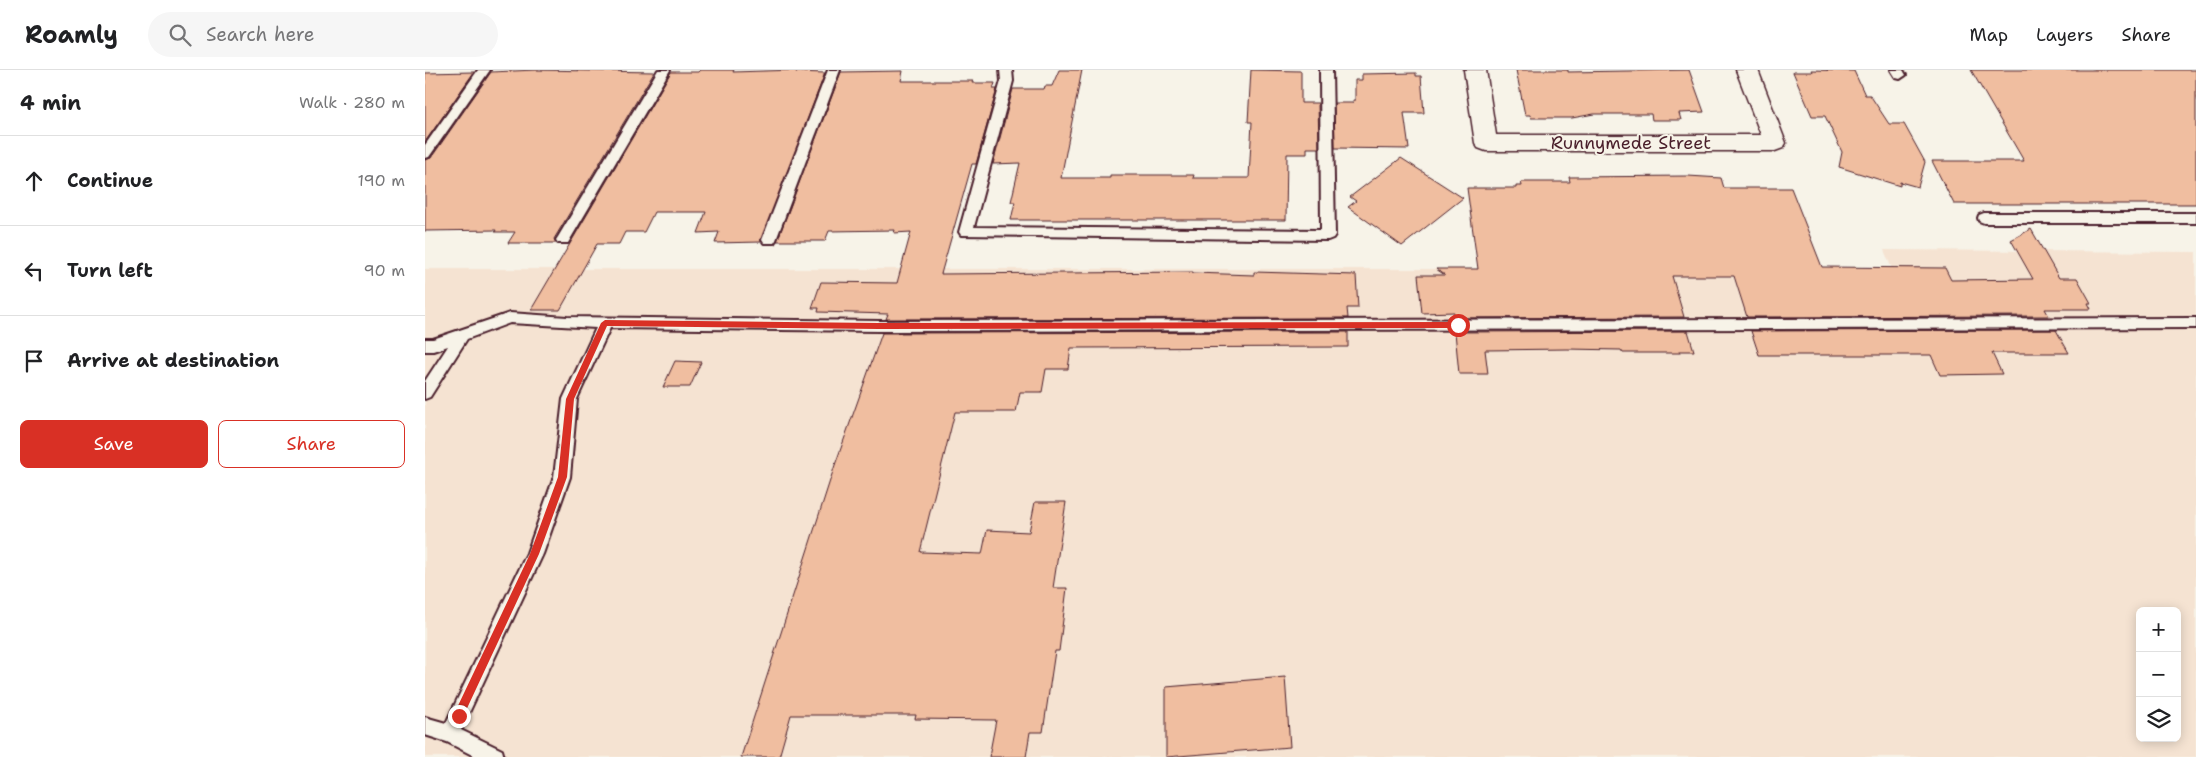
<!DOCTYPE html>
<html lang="en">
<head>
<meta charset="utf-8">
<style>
  body { margin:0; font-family:"Shantell Sans",sans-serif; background:#f6f6f6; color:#202124 }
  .controls { position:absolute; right:15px; bottom:15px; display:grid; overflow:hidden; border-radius:8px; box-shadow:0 2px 12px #0003 }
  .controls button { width:45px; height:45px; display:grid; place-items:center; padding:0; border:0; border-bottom:1px solid #e0e0e0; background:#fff; color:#202124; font:25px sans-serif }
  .stop { position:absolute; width:15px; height:15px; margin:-11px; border:4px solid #d93025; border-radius:50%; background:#fff }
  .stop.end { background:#d93025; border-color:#fff; box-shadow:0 1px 5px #0008 }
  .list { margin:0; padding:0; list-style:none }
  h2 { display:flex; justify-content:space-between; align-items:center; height:65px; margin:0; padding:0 20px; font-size:21px }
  h2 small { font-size:16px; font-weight:400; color:#757577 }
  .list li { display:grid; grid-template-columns:32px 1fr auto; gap:15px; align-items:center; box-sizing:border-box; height:90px; padding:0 20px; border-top:1px solid #e0e0e0 }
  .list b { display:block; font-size:19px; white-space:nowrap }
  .list em { font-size:16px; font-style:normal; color:#757577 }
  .actions { display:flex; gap:10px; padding:15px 20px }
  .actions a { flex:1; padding:11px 0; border:1px solid #d93025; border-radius:8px; text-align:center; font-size:18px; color:#d93025 }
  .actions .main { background:#d93025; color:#fff }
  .icon { flex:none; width:28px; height:28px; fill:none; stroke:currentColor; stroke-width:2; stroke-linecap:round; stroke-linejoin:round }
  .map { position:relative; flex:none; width:1771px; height:687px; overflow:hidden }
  header { display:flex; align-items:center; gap:30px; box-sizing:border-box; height:70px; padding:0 25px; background:#fff; border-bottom:1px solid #e0e0e0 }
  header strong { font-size:24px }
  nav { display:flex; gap:28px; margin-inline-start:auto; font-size:18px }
  .search { width:350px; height:45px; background:#f6f6f6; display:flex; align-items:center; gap:12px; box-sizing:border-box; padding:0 18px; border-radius:28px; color:#757577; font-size:19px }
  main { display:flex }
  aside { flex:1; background:#fff }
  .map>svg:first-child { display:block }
</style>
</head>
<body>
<header>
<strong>Roamly</strong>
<div class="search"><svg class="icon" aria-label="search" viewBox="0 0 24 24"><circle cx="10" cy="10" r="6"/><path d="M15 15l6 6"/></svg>Search here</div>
<nav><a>Map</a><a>Layers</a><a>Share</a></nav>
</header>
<main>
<aside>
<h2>4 min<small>Walk · 280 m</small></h2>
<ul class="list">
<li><svg class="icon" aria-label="ahead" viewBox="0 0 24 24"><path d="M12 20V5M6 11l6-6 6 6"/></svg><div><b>Continue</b></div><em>190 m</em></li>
<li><svg class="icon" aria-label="left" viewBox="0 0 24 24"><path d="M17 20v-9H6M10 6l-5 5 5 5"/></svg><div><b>Turn left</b></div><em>90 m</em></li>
<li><svg class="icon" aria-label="arrive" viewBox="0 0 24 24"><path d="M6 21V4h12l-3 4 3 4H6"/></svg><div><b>Arrive at destination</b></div></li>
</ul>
<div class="actions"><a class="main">Save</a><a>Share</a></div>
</aside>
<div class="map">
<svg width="1771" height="687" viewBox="0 0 1771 687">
  <rect width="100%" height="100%" fill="#f7f3e8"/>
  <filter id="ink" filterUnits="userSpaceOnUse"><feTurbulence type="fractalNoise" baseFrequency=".02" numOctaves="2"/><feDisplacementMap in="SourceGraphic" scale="10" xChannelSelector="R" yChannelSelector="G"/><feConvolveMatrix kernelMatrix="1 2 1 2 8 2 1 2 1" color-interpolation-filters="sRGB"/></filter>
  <g filter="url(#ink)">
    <path fill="#f5e3d2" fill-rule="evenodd" d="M1459,180l312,2v505h-1771v-488h1467zM1715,541h37v127h-37z"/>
    <g fill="#f0bea0" stroke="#4a1f2b">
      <polygon points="111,0 229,2 129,169 131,173 83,173 90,162 70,162 71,160 0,161 0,90 6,88 66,2"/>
      <polygon points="275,0 309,0 308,2 371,0 371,2 400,3 336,172 290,173 294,162 273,163 281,142 229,142 219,162 200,162 194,174 172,174 135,240 106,240 246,2 273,2"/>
      <polygon points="634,0 657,0 636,108 685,108 685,105 769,105 768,108 824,108 827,52 823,52 826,0 876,1 876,33 893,33 894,78 882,78 882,84 862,84 861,150 586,150 590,132 586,132 595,93 568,94 588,19 619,19 620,16 627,16"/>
      <polygon points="1091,0 1143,0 1143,2 1264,0 1279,42 1254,43 1256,50 1227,50 1226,44 1169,44 1147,48 1106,48 1105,45 1100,45"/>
      <polygon points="1386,0 1429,1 1440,25 1445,25 1464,54 1479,54 1500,92 1493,117 1475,112 1475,116 1414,97 1417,82 1400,46 1387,46 1368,2 1387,2"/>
      <polygon points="1546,0 1771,0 1771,134 1529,134 1507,91 1599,91"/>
      <polygon points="478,1 476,11 548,11 547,13 570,13 568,19 572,19 551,94 547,94 516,204 768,202 768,203 829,205 829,202 931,205 933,238 922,238 923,248 461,249 463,244 393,242 394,238 387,238 396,212 472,213 486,162 469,163 470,160 404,161 400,171 352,171 416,2"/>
      <polygon points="49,2 0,72 0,3"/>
      <polygon points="991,3 991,6 996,6 999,43 979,43 984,79 910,78 909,33 928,33 928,30 930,30 930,10 937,10 937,4"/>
      <polygon points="976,88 1038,128 977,176 923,137 931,131 925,127"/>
      <polygon points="1263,106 1296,108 1299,118 1366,118 1397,197 1520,198 1526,210 1608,209 1586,170 1606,159 1634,208 1652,208 1666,233 1663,233 1666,239 1620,239 1624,246 1322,247 1309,206 1247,206 1259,247 1029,248 1029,242 997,243 993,205 1020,205 1011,199 1053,199 1042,118 1091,118 1091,116 1097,116 1096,112 1145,112 1144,107"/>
      <polygon points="1631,260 1644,283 1567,283 1577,304 1515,305 1506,285 1334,285 1326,261"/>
      <polygon points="1263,261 1269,281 1254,281 1255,283 1198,283 1196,280 1142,279 1060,280 1063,304 1034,304 1030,262"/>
      <polygon points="923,262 923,277 646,278 643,299 621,299 617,322 595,322 591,342 530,342 495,482 557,484 562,460 604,462 610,432 641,432 628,518 642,518 634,581 630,581 618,662 605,662 601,687 564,687 571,650 490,649 491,645 366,645 354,687 316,687 410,395 457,263"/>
      <polygon points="250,291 276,292 265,317 238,317"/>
      <polygon points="860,607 865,677 741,687 741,617"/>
    </g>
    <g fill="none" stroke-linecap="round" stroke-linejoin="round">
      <g stroke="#4a1f2b" stroke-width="4">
        <g id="service">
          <polygon points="53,0 65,0 4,87 0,88 0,75"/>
          <polygon points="233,0 245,0 143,173 133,173 131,170 133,167"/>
          <polygon points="403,0 415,0 351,170 349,173 339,173 337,170"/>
          <polygon points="575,0 587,0 588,11 549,157 896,160 895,0 907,0 910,165 908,168 903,170 536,165 534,162 576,11"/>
          <polygon points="1466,0 1478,0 1481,5 1475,9 1471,8"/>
          <polygon points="1559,143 1771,143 1771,153 1559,153 1554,151 1553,148 1554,145"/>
          <polygon points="85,243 142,247 454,251 1771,248 1771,258 454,261 185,258 152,329 145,407 118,484 36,660 77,680 79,687 51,687 22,672 0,665 0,647 21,653 102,483 129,407 138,329 171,258 85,253 42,269 5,327 0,329 0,311 23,276 8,281 0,281 0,269 8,269"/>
        </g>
      </g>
      <g stroke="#4a1f2b" stroke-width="3">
        <polygon id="minor" points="1039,0 1061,0 1071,65 1336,65 1311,0 1333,0 1361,73 1358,78 1350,81 1061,81 1053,78 1050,73"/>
      </g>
      <use href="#service" fill="#f7f3e8" fill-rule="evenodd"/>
      <use href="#minor" fill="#f7f3e8" fill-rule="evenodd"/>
    </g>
  </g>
  <polygon fill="#d93025" points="180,250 454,253 1033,252 1037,255 1033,258 454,259 182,256 149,329 142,407 114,484 37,649 34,651 29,646 30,642 105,484 133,407 141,329 176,253"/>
  <g text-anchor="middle" stroke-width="4" stroke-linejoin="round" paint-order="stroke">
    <g font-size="18" fill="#4a1f2b" stroke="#f7f3e8">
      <text x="1206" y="79">Runnymede Street</text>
    </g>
  </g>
</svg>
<div class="controls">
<button>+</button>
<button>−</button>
<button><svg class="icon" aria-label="layers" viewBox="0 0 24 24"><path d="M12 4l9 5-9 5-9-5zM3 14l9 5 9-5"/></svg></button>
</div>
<div class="stop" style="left:1033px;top:255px"></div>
<div class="stop end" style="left:34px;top:646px"></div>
</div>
</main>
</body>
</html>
